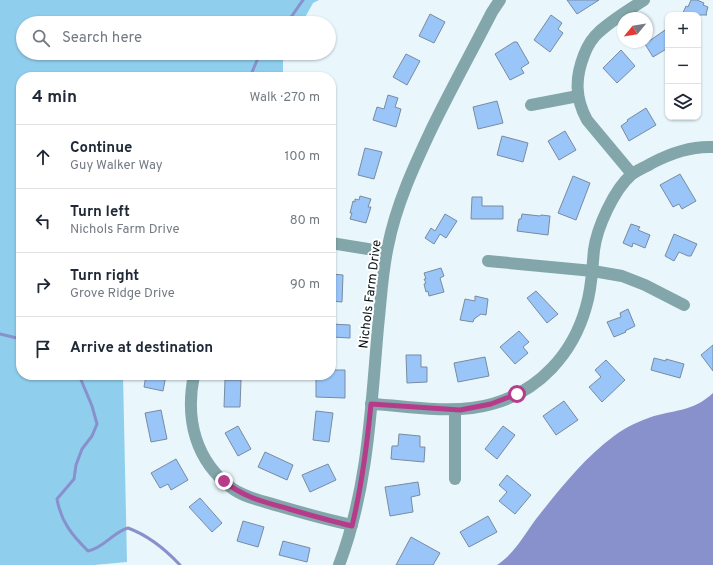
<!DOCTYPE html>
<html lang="en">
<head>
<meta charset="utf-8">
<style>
  body { margin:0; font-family:Overpass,sans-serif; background:#f6f6f7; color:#1f2937 }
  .controls { position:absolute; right:12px; top:12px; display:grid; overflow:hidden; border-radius:8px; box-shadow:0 1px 3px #0004 }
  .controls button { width:36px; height:36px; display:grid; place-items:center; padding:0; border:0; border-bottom:1px solid #e0e1e3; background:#fff; color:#1f2937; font:20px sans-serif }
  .compass { position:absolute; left:617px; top:12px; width:36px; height:36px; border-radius:50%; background:#fff; box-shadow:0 1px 3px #0004; rotate:240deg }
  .stop { position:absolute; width:12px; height:12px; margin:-9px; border:3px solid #b73b8b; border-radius:50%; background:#fff }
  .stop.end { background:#b73b8b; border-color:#fff; box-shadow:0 1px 4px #0008 }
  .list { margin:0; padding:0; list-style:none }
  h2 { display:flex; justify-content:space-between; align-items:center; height:52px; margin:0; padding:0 16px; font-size:17px }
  h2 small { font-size:13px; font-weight:400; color:#747a83 }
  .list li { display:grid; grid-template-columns:26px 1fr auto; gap:12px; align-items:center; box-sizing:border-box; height:64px; padding:0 16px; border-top:1px solid #e0e1e3 }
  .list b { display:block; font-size:15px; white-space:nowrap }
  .list p { margin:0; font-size:13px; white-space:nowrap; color:#747a83 }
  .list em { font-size:13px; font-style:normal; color:#747a83 }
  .icon { flex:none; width:22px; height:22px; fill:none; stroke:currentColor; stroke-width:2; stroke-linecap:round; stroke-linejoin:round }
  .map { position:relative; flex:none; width:713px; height:565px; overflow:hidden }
  .search { position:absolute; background:#fff; box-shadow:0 1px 3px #0004; left:16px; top:16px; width:320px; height:44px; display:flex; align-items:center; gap:10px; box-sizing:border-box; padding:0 14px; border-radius:22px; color:#747a83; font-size:15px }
  .panel { position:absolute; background:#fff; box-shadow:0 1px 3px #0004; left:16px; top:72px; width:320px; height:308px; border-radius:16px }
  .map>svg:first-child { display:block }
</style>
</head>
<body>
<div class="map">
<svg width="713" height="565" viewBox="0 0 713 565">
  <rect width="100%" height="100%" fill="#e9f6fc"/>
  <polygon fill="#90ceed" points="0,0 319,0 313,3 302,23 23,23 23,53 284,53 283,56 283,77 21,77 21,375 123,375 127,562 94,565 0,565"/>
  <path fill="#8891cb" d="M713,393v172h-216c18,-12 27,-30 39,-46 23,-29 48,-61 78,-83 12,-9 25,-15 40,-20 23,-6 41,-6 59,-23z"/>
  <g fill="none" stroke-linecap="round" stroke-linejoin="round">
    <g stroke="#8891cb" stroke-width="3">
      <polyline points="287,23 303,0"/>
      <polyline points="250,77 258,58 262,53"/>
      <polyline points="0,334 21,339"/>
      <path d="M79,375l13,31 5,18 -5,12 -10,13 -6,16 -2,14 -17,20c4,23 15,36 31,52 16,-3 25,-19 40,-23 19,7 38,22 52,37"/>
    </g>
  </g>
  <g fill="#9ac5f8" stroke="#788ba1">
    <polygon points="567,0 599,0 577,14"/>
    <polygon points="691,0 697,0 704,3 703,5 708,7 706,14 707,15 682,15 686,6 688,7"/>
    <polygon points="430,14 445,22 434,43 419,36"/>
    <polygon points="551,15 562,23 558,29 563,33 550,52 534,40"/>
    <polygon points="665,30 668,34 668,48 653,57 645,44"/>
    <polygon points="514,42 517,42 529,63 521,68 524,73 510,80 495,54"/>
    <polygon points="621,50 635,66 617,83 603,68"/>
    <polygon points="406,54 420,61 407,85 393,77"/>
    <polygon points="388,95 398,98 395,107 401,109 396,127 373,120 377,107 384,109"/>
    <polygon points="497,101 503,123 478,129 473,107"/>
    <polygon points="646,108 656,125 629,141 621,126 628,121 627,120"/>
    <polygon points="565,131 576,150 559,160 548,141"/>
    <polygon points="502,136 528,143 523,162 497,155"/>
    <polygon points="365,148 382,152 374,179 358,175"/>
    <polygon points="680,174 696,201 682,209 679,204 673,207 660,185"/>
    <polygon points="573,176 590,183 576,220 558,213"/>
    <polygon points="360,196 371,199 368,207 371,207 366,223 350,219 352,213 350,213 353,201 355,202 355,199 359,200"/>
    <polygon points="472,197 482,197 482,206 503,206 503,219 471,219"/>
    <polygon points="445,214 457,221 446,238 440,234 434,244 425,238 431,228 435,231"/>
    <polygon points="522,214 540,216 541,215 550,216 548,235 517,231 519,219 521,219"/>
    <polygon points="631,224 640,227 638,230 650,235 645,248 633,243 632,247 623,243"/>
    <polygon points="674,234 697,244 691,256 688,256 679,252 674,261 665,256"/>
    <polygon points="441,268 444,276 440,278 444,292 429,296 428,291 426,292 424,284 426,283 424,279 426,279 424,273"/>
    <polygon points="331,274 343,275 342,302 331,301"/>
    <polygon points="536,291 558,314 547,323 527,298"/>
    <polygon points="475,296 488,299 486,315 481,314 474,319 473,322 460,320 465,299 475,301"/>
    <polygon points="628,309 635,326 625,331 626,332 614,337 607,322 621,317 620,313"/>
    <polygon points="331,324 350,325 350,338 331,337"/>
    <polygon points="519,331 529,342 523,347 528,353 515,364 500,347"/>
    <polygon points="713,345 713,371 701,355"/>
    <polygon points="406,355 421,355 421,367 427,367 427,382 407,383"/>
    <polygon points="485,357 489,376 458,382 454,363"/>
    <polygon points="654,358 666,361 666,359 684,364 680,378 651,370"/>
    <polygon points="606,360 625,380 602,402 589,387 601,377 595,370"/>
    <polygon points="331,370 345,370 345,398 316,397 316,375 331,375"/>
    <polygon points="146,375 166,375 163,391 144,387"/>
    <polygon points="225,380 241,380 240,407 224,407"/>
    <polygon points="564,401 578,420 556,435 543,416"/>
    <polygon points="161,410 167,439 151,442 145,413"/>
    <polygon points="316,411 333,413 329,442 313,440"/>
    <polygon points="238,426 251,449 238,456 225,433"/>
    <polygon points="503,426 515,435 497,459 485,449"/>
    <polygon points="399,434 420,436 420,447 425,447 424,462 391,459 392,446 398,446"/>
    <polygon points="265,452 293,465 287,480 258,467"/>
    <polygon points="176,459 188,480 171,490 168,484 160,488 151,473"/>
    <polygon points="328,464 336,480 310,492 302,475"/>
    <polygon points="507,475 531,495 515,514 499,501 507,492 499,485"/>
    <polygon points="418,482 420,495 411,497 413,512 390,516 385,487"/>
    <polygon points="200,498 222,523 212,532 189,507"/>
    <polygon points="488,516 497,532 469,547 460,532"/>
    <polygon points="243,521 264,527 258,547 237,541"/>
    <polygon points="411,537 440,553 433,565 396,565"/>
    <polygon points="283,541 310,548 307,562 279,555"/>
  </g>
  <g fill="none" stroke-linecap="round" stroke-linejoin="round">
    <g stroke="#83a6ab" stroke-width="12">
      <polyline points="531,105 578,96"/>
      <path d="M632,174l-45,-54c-12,-22 -12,-42 -3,-65 3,-8 8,-17 15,-23 13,-12 30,-22 45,-32"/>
      <polyline points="331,243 386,252"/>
      <polyline points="488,261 593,271 622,276 645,285 684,305"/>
      <path d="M194,375c-9,44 1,86 39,114 13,9 30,12 46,17 24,7 49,14 73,19"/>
      <path d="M371,404c40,2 83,11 121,0 47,-13 81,-50 94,-97 6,-19 6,-38 8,-57 3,-23 20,-60 37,-75 6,-5 15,-8 21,-12 19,-10 40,-17 61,-16"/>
      <polyline points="455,479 455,410"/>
      <path d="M339,565c29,-76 32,-157 39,-238 3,-27 4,-54 10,-81 8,-41 26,-80 44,-118 19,-39 40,-77 60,-116l8,-12"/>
    </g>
  </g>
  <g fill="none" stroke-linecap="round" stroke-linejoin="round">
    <path stroke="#b73b8b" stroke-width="5" d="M224,481c20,17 41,21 65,28 21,6 42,12 63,17 10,-41 15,-81 19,-122l89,6 31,-6 26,-10"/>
  </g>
  <g text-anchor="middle" stroke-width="4" stroke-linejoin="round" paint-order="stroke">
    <g font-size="13" fill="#081318" stroke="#fff">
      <text transform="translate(369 294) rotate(-83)" y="5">Nichols Farm Drive</text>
    </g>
  </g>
</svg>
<div class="controls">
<button>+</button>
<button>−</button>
<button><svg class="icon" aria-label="layers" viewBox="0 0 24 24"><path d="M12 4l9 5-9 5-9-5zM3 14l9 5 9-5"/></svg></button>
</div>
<svg class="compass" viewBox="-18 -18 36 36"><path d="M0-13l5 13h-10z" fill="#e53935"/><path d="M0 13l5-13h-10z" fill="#747a83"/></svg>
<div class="stop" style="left:517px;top:394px"></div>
<div class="stop end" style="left:224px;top:481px"></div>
<div class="search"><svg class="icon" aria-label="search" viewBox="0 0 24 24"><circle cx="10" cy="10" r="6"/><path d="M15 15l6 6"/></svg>Search here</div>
<section class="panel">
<h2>4 min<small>Walk · 270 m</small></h2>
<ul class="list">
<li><svg class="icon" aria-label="ahead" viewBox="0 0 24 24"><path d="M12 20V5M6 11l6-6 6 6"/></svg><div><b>Continue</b><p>Guy Walker Way</p></div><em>100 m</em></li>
<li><svg class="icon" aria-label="left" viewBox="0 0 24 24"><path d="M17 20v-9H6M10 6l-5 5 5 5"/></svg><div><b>Turn left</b><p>Nichols Farm Drive</p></div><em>80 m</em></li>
<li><svg class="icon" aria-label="right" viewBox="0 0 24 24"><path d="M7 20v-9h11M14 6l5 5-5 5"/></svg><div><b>Turn right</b><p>Grove Ridge Drive</p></div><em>90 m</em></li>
<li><svg class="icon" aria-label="arrive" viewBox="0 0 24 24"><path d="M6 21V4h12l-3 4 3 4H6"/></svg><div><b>Arrive at destination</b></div></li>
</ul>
</section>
</div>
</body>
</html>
